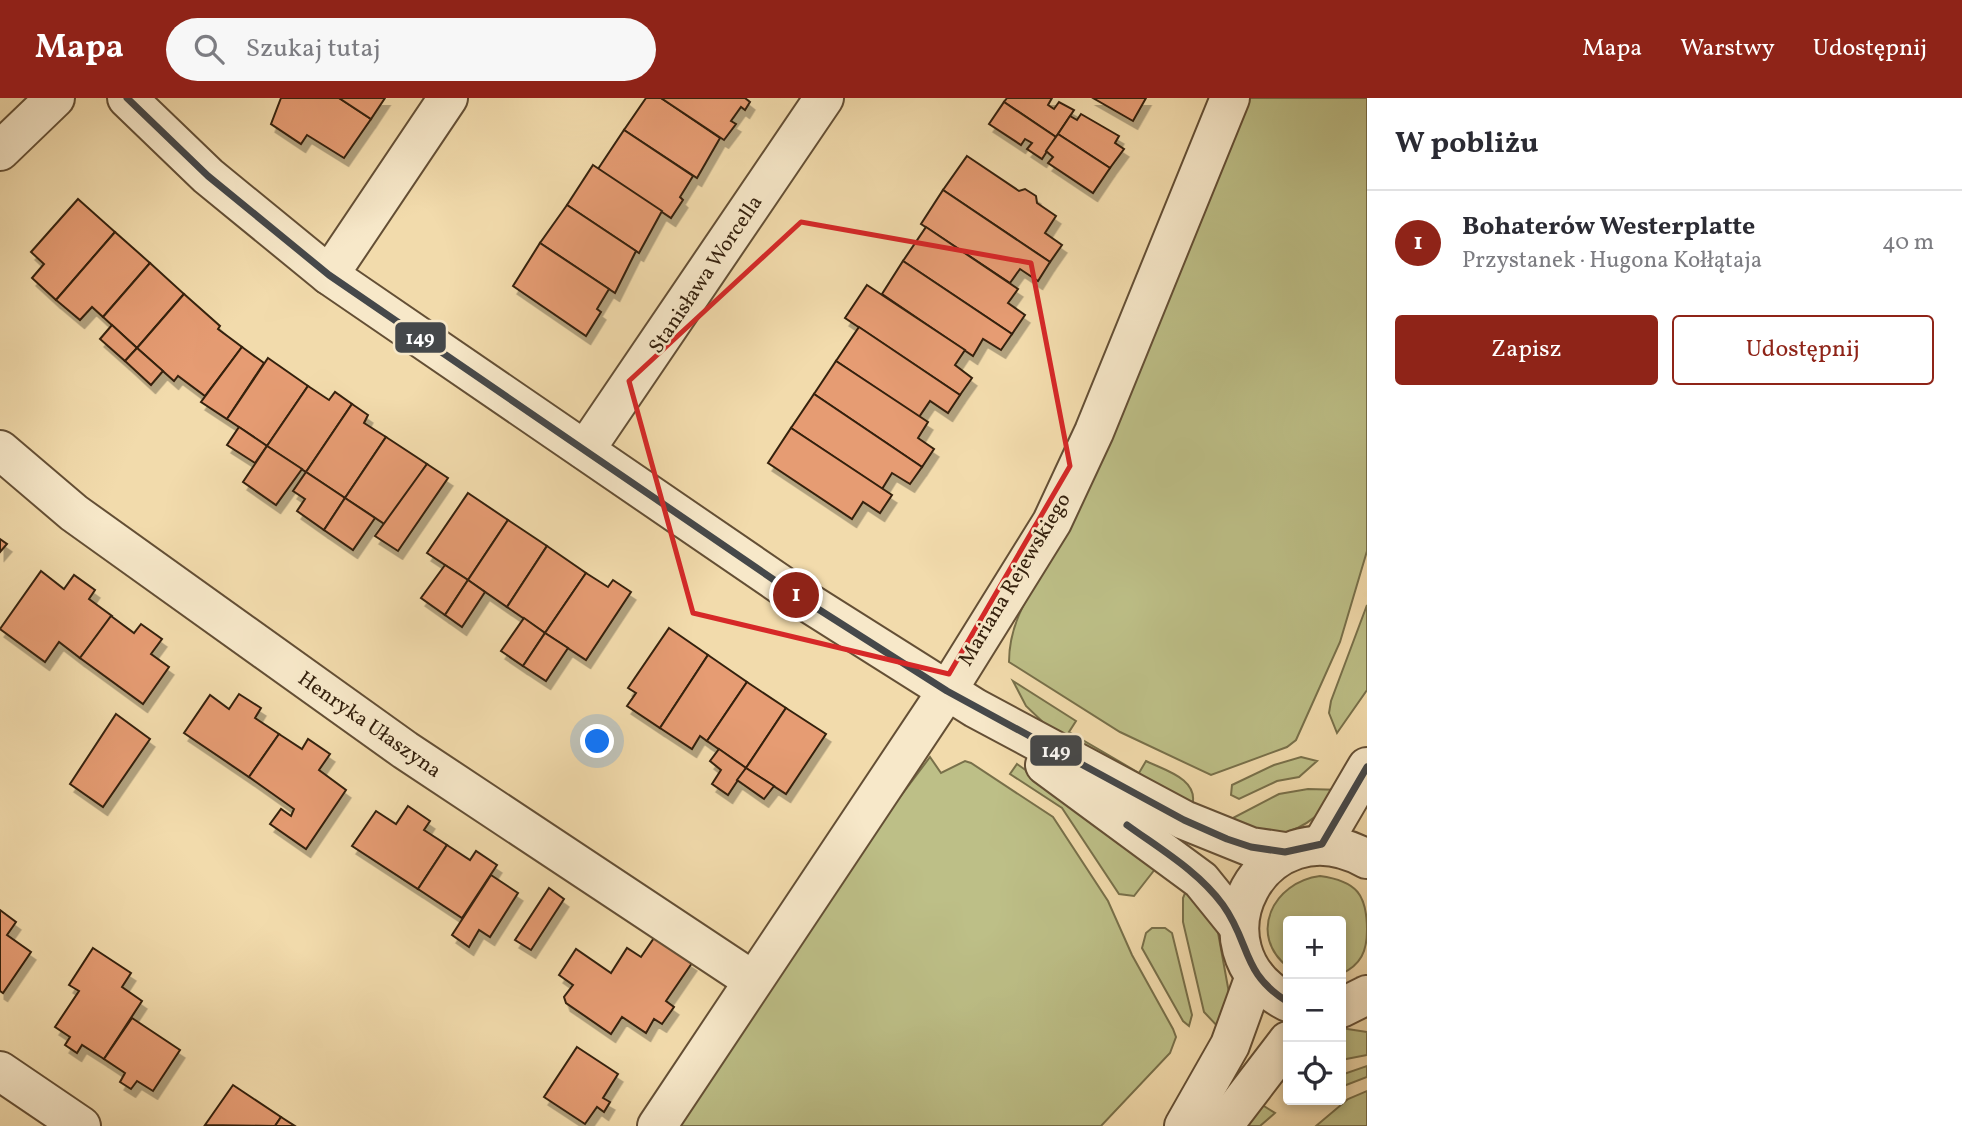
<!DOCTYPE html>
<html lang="pl">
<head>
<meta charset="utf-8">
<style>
  body { margin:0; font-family:Vollkorn,serif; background:#f7f7f7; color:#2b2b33 }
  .controls { position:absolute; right:21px; bottom:21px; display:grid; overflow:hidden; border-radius:7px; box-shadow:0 4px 10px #0003 }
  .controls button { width:63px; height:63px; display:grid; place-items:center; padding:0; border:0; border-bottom:2px solid #e1e1e2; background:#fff; color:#2b2b33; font:35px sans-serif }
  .you { position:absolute; left:598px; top:644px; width:24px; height:24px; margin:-18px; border:5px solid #fff; border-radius:50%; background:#1a73e8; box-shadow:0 0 0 10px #1a73e833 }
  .badge { display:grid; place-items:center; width:46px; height:46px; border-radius:50%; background:#8f2418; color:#fff; font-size:23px; font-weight:700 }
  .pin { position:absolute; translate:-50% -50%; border:4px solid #fff; box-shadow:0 2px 7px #0006 }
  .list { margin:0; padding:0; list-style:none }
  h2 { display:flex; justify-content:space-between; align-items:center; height:91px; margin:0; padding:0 28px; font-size:30px }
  h2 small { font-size:23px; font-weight:400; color:#7c7c81 }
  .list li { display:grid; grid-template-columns:46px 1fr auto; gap:21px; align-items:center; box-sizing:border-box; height:105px; padding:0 28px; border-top:2px solid #e1e1e2 }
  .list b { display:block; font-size:26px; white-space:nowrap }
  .list p { margin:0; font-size:23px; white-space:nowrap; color:#7c7c81 }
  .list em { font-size:23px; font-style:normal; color:#7c7c81 }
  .actions { display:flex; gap:14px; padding:21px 28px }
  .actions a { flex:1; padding:16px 0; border:2px solid #8f2418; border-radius:7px; text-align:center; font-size:24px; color:#8f2418 }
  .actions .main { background:#8f2418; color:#fff }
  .icon { flex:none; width:38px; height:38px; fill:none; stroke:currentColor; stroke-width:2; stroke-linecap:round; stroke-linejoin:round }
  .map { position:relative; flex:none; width:1367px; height:1028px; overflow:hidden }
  header { display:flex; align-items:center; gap:42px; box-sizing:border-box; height:98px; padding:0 35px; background:#8f2418; color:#fff }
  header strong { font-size:33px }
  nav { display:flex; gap:38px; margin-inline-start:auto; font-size:24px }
  .search { width:490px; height:63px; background:#f7f7f7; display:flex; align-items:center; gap:18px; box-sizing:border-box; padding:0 24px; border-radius:38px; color:#7c7c81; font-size:26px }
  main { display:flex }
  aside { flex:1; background:#fff }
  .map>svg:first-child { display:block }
</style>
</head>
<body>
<header>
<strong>Mapa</strong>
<div class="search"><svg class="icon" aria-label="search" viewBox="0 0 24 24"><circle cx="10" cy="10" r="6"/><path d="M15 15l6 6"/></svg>Szukaj tutaj</div>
<nav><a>Mapa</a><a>Warstwy</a><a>Udostępnij</a></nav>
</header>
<main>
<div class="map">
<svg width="1367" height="1028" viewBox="0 0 1367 1028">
  <defs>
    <filter id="shadow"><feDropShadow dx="4.5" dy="8" stdDeviation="0" flood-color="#0004"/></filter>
  </defs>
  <rect width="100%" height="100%" fill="#f2dbac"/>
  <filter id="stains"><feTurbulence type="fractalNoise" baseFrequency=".00286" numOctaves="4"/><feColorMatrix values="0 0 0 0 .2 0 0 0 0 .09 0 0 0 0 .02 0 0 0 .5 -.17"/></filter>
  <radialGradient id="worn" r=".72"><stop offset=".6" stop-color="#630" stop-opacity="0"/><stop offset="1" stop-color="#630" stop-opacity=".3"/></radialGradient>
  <g fill="#bdbf87" stroke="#78704a" stroke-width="2">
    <path d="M1248,0h119v453l-27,91 -44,98 -9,7 -76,28 -91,-43 -111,-70c0,-40 21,-69 40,-102z"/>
    <polygon points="1367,507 1367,592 1337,635 1329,615 1331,603"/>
    <path d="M1013,583l63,40 -7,11 70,41 7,-12c18,9 54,18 46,45l-145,-80 -21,-20z"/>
    <polygon points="930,659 941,675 965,663 971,665 1053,719 1108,803 1132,857 1173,931 1176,939 1170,955 1101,1028 680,1028 882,723"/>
    <polygon points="1301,659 1317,663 1299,679 1277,683 1239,701 1231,697 1232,687 1274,667"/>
    <polygon points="1017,666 1159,766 1134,798 1119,796 1062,710 1010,676"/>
    <path d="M1308,691l34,1c-19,23 -51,53 -86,42 -8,-2 -17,-9 -25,-13l48,-25z"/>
    <path d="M1320,778c37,5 47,19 47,54 0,21 -6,35 -26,44v-53h-53v46c-41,-32 -15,-85 32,-91z"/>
    <polygon points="1188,788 1217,829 1231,906 1221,932 1204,914 1183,824 1183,800"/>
    <polygon points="1152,830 1165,830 1172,835 1192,917 1189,928 1183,923 1142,850 1146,835"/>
    <polygon points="1341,930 1367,934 1367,957 1341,962"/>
    <polygon points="1367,968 1367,979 1341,989 1341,977"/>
    <polygon points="1367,993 1367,1028 1316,1028 1348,1001"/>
    <polygon points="1256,1003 1275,1015 1260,1028 1238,1028"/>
  </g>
  <g fill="#e69c73" stroke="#34200d" stroke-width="2" filter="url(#shadow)">
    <polygon points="281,0 339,0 371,21 344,60 307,37 301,46 271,26"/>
    <polygon points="339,0 385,0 371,21"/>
    <polygon points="646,0 661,0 720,40 697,80 624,32"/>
    <polygon points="661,0 745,0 750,4 745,12 741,9 731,23 736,26 724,42"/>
    <polygon points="1007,0 1052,0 1048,7 1054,11 1059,4 1074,12 1056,39 1004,4"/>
    <polygon points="1093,0 1146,0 1133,23"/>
    <polygon points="1004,4 1056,39 1042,61 1027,51 1032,45 1025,41 1021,47 989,26"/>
    <polygon points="1081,16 1119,38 1115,45 1124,51 1110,70 1058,36 1070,18 1077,22"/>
    <polygon points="624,32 693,78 680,99 683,102 671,120 598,71"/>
    <polygon points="1058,36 1110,70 1093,95 1048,65 1053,59 1046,53"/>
    <polygon points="967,58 1019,93 1025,91 1036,98 1037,105 1056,118 1045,135 1062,147 1050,164 943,92"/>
    <polygon points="593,67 662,113 639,155 567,107"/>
    <polygon points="943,92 1050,164 1038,183 1020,171 1010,185 921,126"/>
    <polygon points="78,101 115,134 56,202 32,180 44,166 31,154"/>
    <polygon points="567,107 636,153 615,195 540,145"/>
    <polygon points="926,129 1018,191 1008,205 1025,217 1012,236 903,163"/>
    <polygon points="115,134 150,165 103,219 92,209 80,222 56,202"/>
    <polygon points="540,145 609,191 597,211 601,214 586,238 513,188"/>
    <polygon points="903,163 1012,236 1001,252 983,241 973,258 882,196"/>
    <polygon points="150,165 184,196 137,250 103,219"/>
    <polygon points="867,187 965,252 955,267 972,280 960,297 845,220"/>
    <polygon points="184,196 220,228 218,231 242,249 205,298 178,278 174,283 137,250"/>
    <polygon points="112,227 137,250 125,263 100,241"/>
    <polygon points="859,229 960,297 948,315 930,303 919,319 836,263"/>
    <polygon points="242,249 264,265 227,321 201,304"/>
    <polygon points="137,250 163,273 151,287 125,263"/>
    <polygon points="268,260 308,288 267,348 227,321"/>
    <polygon points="836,263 928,324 918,340 934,351 922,369 814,296"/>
    <polygon points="308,288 329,302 335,294 352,306 306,374 267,348"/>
    <polygon points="814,296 922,369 910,386 892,375 882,391 791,330"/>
    <polygon points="352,306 368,317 364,325 386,339 345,400 306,374"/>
    <polygon points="239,329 267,348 255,365 227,347"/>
    <polygon points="791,330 892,397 880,415 863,404 852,421 768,365"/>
    <polygon points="386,339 427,366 386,427 345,400"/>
    <polygon points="267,348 302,371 276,407 243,384"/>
    <polygon points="427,366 448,380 398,453 375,438"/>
    <polygon points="306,374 345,400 324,432 297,413 305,401 293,393"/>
    <polygon points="468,395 508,422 468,482 427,455"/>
    <polygon points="345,400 375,420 353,452 324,432"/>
    <polygon points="508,422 547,448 507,509 468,482"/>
    <polygon points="0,441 7,446 0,454"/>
    <polygon points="547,448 586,475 545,535 507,509"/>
    <polygon points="445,467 468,482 445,517 421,500"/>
    <polygon points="41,473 64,491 74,477 95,492 89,501 112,518 80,560 59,544 45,564 0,531"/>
    <polygon points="586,475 608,489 613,482 631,494 586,562 545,535"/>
    <polygon points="468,482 485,494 462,529 445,517"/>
    <polygon points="111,518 134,535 141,526 162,541 151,556 169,569 143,606 80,560"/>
    <polygon points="524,520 545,535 523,568 501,553"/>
    <polygon points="669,530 708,557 660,630 627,608 636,595 628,590"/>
    <polygon points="545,535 568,550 546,583 523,568"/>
    <polygon points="708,557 747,584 707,643 700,638 692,651 660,630"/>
    <polygon points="747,584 786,610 746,670 707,643"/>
    <polygon points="239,596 261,610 255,620 279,636 249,679 184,635 210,597 229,611"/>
    <polygon points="786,610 826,636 786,696 746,670"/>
    <polygon points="116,616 150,641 103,709 70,686"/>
    <polygon points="279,636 302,651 308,641 330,656 319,672 346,692 306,751 270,726 281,711 291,718 294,711 249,679"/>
    <polygon points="719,651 746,670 728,697 712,686 721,672 710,663"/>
    <polygon points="746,670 774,688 764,701 737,682"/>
    <polygon points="408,708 430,723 424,732 447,747 418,791 352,748 376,713 396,726"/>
    <polygon points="447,747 470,762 476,753 497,767 462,820 418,791"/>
    <polygon points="491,777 518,795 490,839 479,832 469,849 452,837"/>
    <polygon points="549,790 564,801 531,852 515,842"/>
    <polygon points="0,812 16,824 7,837 31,854 3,895 0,893"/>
    <polygon points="654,840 692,865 666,903 674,909 662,926 654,921 646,935 622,919 611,936 566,905 564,899 573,887 559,877 576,851 611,875 627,850 641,859"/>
    <polygon points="93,850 131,875 122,889 142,903 104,961 82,947 77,955 65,947 70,939 55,929 79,893 69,887"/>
    <polygon points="132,920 180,952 153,993 137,983 131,991 120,984 125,975 104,961"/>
    <polygon points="577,949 618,976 603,1000 610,1004 604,1014 597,1009 585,1026 544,999"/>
    <polygon points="233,987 281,1019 275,1028 205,1027"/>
    <polygon points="281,1019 295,1028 275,1028"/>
  </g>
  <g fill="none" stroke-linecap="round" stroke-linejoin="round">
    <g stroke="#644f35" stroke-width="42">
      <g id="minor">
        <polyline points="127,0 208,78 329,177 796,497 975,610 1184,722 1251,749 1285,754"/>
        <polyline points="0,53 55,0"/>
        <polyline points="329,177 448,0"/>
        <polyline points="0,352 74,415 405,652 752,882"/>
        <polyline points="585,352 824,0"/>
        <polyline points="1045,667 1201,782 1239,829"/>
        <polyline points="1322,746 1367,669"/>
        <path d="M1288,904c-103,-52 -26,-201 79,-143"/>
        <polyline points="1341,910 1367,897"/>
        <polyline points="0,973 81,1028"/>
        <polyline points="657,1028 947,593 1052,424 1094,334 1230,0"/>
        <polyline points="1184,1028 1230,947 1255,878"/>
        <polyline points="1223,1028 1288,943"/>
      </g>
    </g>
    <use href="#minor" stroke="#f7e8c9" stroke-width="38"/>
    <g stroke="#f7e8c9" stroke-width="12">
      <g id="bus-1">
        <polyline points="127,0 208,78 329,177 796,497 947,593 1184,722 1227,741 1251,749 1285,754 1322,746 1367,669"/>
        <path d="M1127,727c33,24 71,46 96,80 28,39 18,68 65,97"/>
      </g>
    </g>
    <use href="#bus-1" stroke="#45484a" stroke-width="7"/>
  </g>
  <path fill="none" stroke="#d62828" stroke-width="5" stroke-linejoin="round" d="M801,124l230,41 39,203 -121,208 -256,-61 -64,-232z"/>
  <g text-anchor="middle" stroke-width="5" stroke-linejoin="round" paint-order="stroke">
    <g font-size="21" fill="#34200d" stroke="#f7e8c9">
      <text transform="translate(705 176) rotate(-56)" y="7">Stanisława Worcella</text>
      <text transform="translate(1014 481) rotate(-59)" y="7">Mariana Rejewskiego</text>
      <text transform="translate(370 626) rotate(35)" y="7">Henryka Ułaszyna</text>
    </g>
  </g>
  <g stroke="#f7e8c9" stroke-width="2.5">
    <rect x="394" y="223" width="53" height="33" rx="7" fill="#45484a"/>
    <rect x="1029" y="636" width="54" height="33" rx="7" fill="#45484a"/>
  </g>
  <g font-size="19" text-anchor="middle" font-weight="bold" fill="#fff">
    <text x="420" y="246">149</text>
    <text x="1056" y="659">149</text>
  </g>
  <rect width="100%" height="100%" filter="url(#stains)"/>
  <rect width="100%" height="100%" fill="url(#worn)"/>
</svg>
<div class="controls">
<button>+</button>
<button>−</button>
<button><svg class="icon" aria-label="locate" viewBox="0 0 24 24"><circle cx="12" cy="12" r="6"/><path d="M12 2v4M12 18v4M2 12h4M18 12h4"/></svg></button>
</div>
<div class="you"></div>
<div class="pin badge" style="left:796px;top:497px">1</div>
</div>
<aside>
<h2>W pobliżu<small></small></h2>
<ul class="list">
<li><span class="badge">1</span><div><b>Bohaterów Westerplatte</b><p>Przystanek · Hugona Kołłątaja</p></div><em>40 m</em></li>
</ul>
<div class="actions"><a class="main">Zapisz</a><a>Udostępnij</a></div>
</aside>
</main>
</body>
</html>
